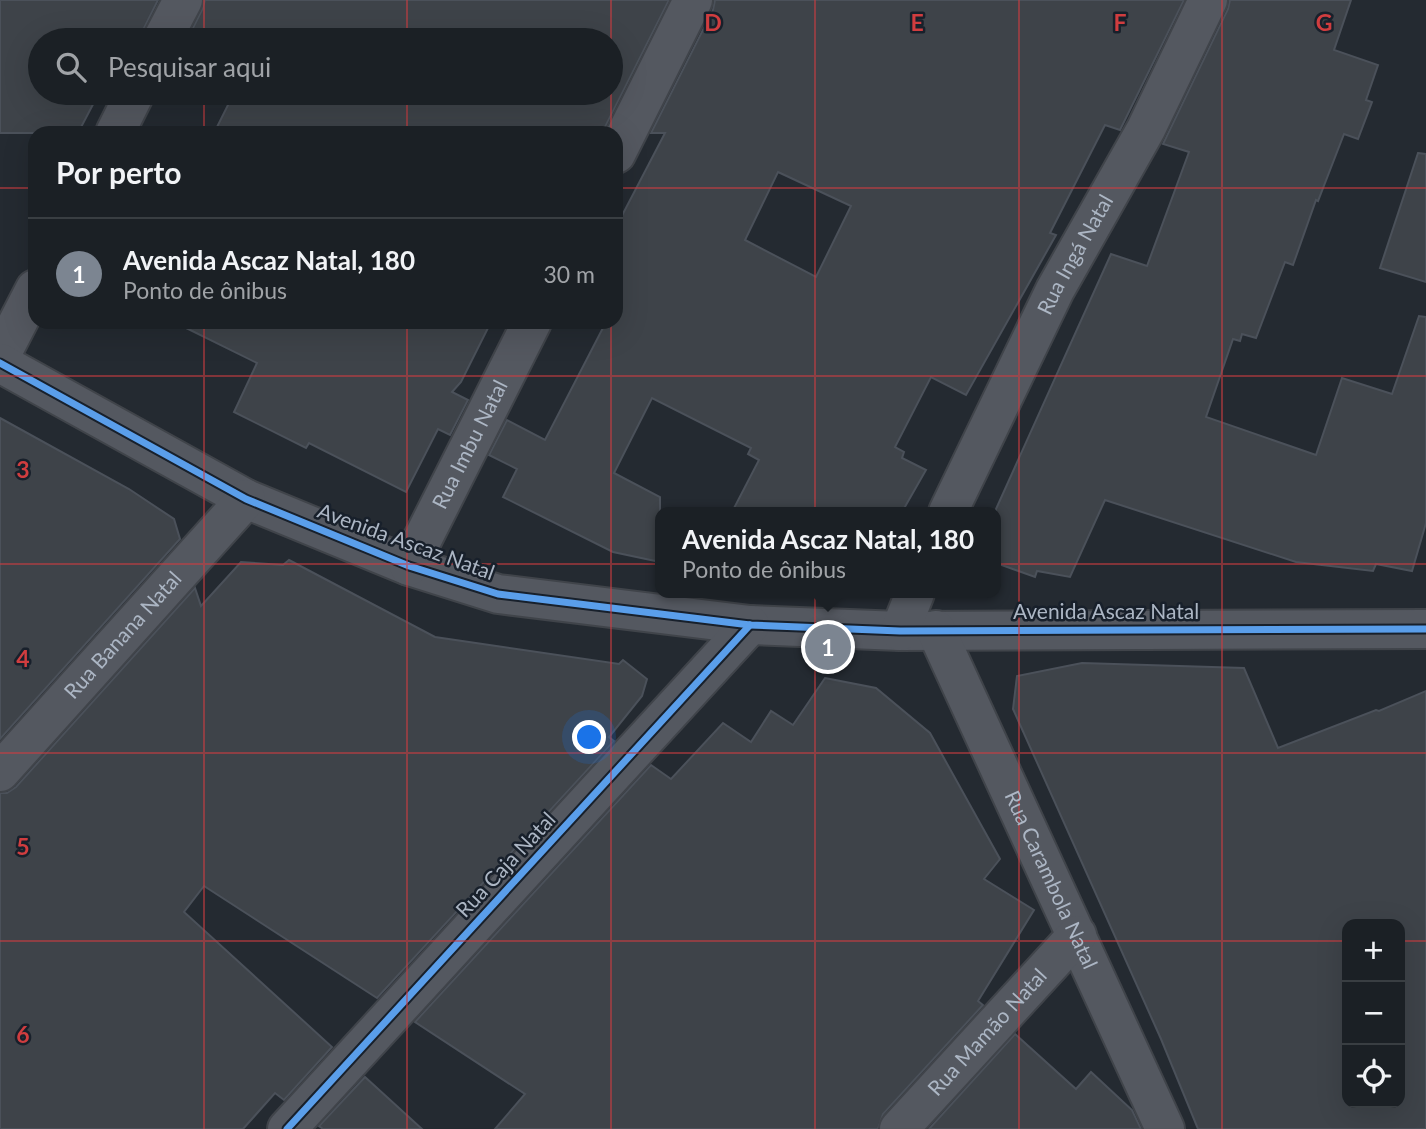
<!DOCTYPE html>
<html lang="pt">
<head>
<meta charset="utf-8">
<style>
  body { margin:0; font-family:Lato,sans-serif; background:#282d32; color:#f1f3f6 }
  .controls { position:absolute; right:21px; bottom:21px; display:grid; overflow:hidden; border-radius:14px; box-shadow:0 7px 28px #0002 }
  .controls button { width:63px; height:63px; display:grid; place-items:center; padding:0; border:0; border-bottom:2px solid #393e42; background:#1b2025; color:#f1f3f6; font:35px sans-serif }
  .you { position:absolute; left:590px; top:738px; width:24px; height:24px; margin:-18px; border:5px solid #fff; border-radius:50%; background:#1a73e8; box-shadow:0 0 0 10px #1a73e833 }
  .badge { display:grid; place-items:center; width:46px; height:46px; border-radius:50%; background:#7c8591; color:#fff; font-size:23px; font-weight:700 }
  .pin { position:absolute; translate:-50% -50%; border:4px solid #fff; box-shadow:0 2px 7px #0006 }
  .popup { position:absolute; left:655px; top:507px; width:346px; height:91px; box-sizing:border-box; display:grid; place-content:center; border-radius:14px; background:#1b2025; filter:drop-shadow(0 2px 5px #0005); font-size:23px; white-space:nowrap; color:#a0a3a7 }
  .popup b { font-size:26px; color:#f1f3f6 }
  .popup::after { content:''; position:absolute; left:50%; top:100%; margin-left:-14px; border:14px solid transparent; border-top-color:#1b2025 }
  .list { margin:0; padding:0; list-style:none }
  h2 { display:flex; justify-content:space-between; align-items:center; height:91px; margin:0; padding:0 28px; font-size:30px }
  h2 small { font-size:23px; font-weight:400; color:#a0a3a7 }
  .list li { display:grid; grid-template-columns:46px 1fr auto; gap:21px; align-items:center; box-sizing:border-box; height:112px; padding:0 28px; border-top:2px solid #393e42 }
  .list b { display:block; font-size:26px; white-space:nowrap }
  .list p { margin:0; font-size:23px; white-space:nowrap; color:#a0a3a7 }
  .list em { font-size:23px; font-style:normal; color:#a0a3a7 }
  .icon { flex:none; width:38px; height:38px; fill:none; stroke:currentColor; stroke-width:2; stroke-linecap:round; stroke-linejoin:round }
  .map { position:relative; flex:none; width:1426px; height:1129px; overflow:hidden }
  .search { position:absolute; background:#1b2025; box-shadow:0 7px 28px #0002; left:28px; top:28px; width:595px; height:77px; display:flex; align-items:center; gap:18px; box-sizing:border-box; padding:0 24px; border-radius:38px; color:#a0a3a7; font-size:26px }
  .panel { position:absolute; background:#1b2025; box-shadow:0 7px 28px #0002; left:28px; top:126px; width:595px; height:203px; border-radius:21px }
  .map>svg:first-child { display:block }
</style>
</head>
<body>
<div class="map">
<svg width="1426" height="1129" viewBox="0 0 1426 1129">
  <rect width="100%" height="100%" fill="#242a31"/>
  <g fill="#3e4349" stroke="#4b515a" stroke-width="2" fill-rule="evenodd">
    <polygon points="0,0 158,0 143,30 140,40 127,36 125,40 40,40 40,93 99,93 78,133 0,133"/>
    <polygon points="205,0 669,0 602,133 214,133 234,93 611,93 611,40 187,40 202,10"/>
    <path d="M715,0h469l-64,130 -15,-5 -55,108 6,2 -90,160 -35,-18 -36,70 9,5 -2,6 24,12 -24,42h-170l27,-52 -11,-6 3,-6 -99,-50 -38,75 46,24v65l-47,-10 -110,-55 14,-28 -28,-14 18,-35 38,20 61,-118h10v-95l49,-94h-14l62,-123zM778,172l73,34 -35,71 -71,-37z"/>
    <polygon points="1230,0 1351,0 1334,50 1378,65 1366,100 1372,102 1358,139 1344,134 1318,201 1316,200 1293,265 1285,262 1256,338 1242,334 1240,341 1233,339 1206,417 1316,455 1342,378 1392,394 1419,316 1426,317 1426,523 1412,571 1376,564 1373,571 1296,562 1105,500 1070,577 1037,571 1035,577 996,563 996,509 1111,254 1147,266 1189,152 1163,144 1228,9"/>
    <polygon points="1418,153 1426,154 1426,282 1380,268"/>
    <polygon points="174,322 491,322 461,382 452,392 468,400 450,435 438,429 406,492 309,443 306,448 234,412 257,363"/>
    <polygon points="0,418 129,489 174,519 180,539 0,739"/>
    <polygon points="289,560 435,637 619,664 623,660 647,679 642,696 609,737 614,741 377,998 204,886 184,912 332,1047 284,1100 275,1093 243,1129 0,1129 0,793 7,793 16,787 195,588 201,606 241,562 283,565"/>
    <path d="M1082,663l162,5 34,80 98,-38 3,1 47,-20v438h-228l-37,-90 -148,-330 4,-33zM1347,924h53v179h-53z"/>
    <polygon points="825,678 876,688 930,733 1000,859 984,879 1034,910 978,1001 983,1005 883,1114 878,1129 495,1129 525,1094 415,1022 651,765 671,779 723,723 751,742 771,711 793,725"/>
    <polygon points="1015,1034 1076,1089 1091,1072 1132,1110 1141,1129 929,1129"/>
    <polygon points="365,1077 422,1129 323,1129 319,1126"/>
  </g>
  <g fill="none" stroke-linecap="round" stroke-linejoin="round">
    <g stroke="#40444a" stroke-width="42">
      <g id="street">
        <polyline points="162,40 183,0"/>
        <polyline points="115,133 135,93"/>
        <polyline points="616,154 693,0"/>
        <polyline points="0,357 35,289"/>
        <polyline points="0,363 246,499 409,566 498,594 750,625 900,631 1426,629"/>
        <path id="s1" d="M948,512l107,-222 91,-161 62,-129"/>
        <path id="s2" d="M409,566l123,-244"/>
        <path id="s3" d="M936,630l229,499"/>
        <polyline points="900,631 915,593"/>
        <path id="s4" d="M0,772l246,-273"/>
        <polyline points="287,1129 750,625"/>
        <path id="s5" d="M899,1129l178,-194"/>
      </g>
    </g>
    <use href="#street" stroke="#545860" stroke-width="38"/>
    <g stroke="#18202b" stroke-width="11">
      <g id="cycleway">
        <polyline points="0,363 246,499 409,566 498,594 750,625 900,631 1426,629"/>
        <polyline points="287,1129 750,625"/>
      </g>
    </g>
    <use href="#cycleway" stroke="#5a9eea" stroke-width="7"/>
  </g>
  <path fill="none" stroke="#d03d3f" stroke-width="2" stroke-opacity="0.55" d="M204,0v40M407,0v40M611,0v133M815,0v1129M1019,0v1129M1222,0v1129M204,93v40M407,93v40M0,188h35M616,188h810M204,322v807M407,322v807M611,322v807M0,376h1426M0,564h1426M0,753h1426M0,941h1347M1400,941h26"/>
  <g text-anchor="middle" stroke-width="5" stroke-linejoin="round" paint-order="stroke">
    <g font-size="21" fill="#acb6c4" stroke="#18202b">
      <text dy="7" stroke="none"><textPath href="#s1" startOffset="287">Rua Ingá Natal</textPath></text>
      <text dy="7" stroke="none"><textPath href="#s2" startOffset="136">Rua Imbu Natal</textPath></text>
      <text transform="translate(406 542) rotate(20)" y="7">Avenida Ascaz Natal</text>
      <text x="1106" y="619">Avenida Ascaz Natal</text>
      <text dy="7" stroke="none"><textPath href="#s4" startOffset="184">Rua Banana Natal</textPath></text>
      <text transform="translate(506 865) rotate(-47)" y="7">Rua Caja Natal</text>
      <text dy="7" stroke="none"><textPath href="#s3" startOffset="275">Rua Carambola Natal</textPath></text>
      <text dy="7" stroke="none"><textPath href="#s5" startOffset="131">Rua Mamão Natal</textPath></text>
    </g>
  </g>
  <g font-size="23" text-anchor="middle" font-weight="bold" fill="#d03d3f" stroke="#18202b" stroke-width="5" stroke-linejoin="round" paint-order="stroke">
    <text x="713" y="31">D</text>
    <text x="917" y="31">E</text>
    <text x="1120" y="31">F</text>
    <text x="1324" y="31">G</text>
    <text x="23" y="478">3</text>
    <text x="23" y="667">4</text>
    <text x="23" y="855">5</text>
    <text x="23" y="1043">6</text>
  </g>
</svg>
<div class="controls">
<button>+</button>
<button>−</button>
<button><svg class="icon" aria-label="locate" viewBox="0 0 24 24"><circle cx="12" cy="12" r="6"/><path d="M12 2v4M12 18v4M2 12h4M18 12h4"/></svg></button>
</div>
<div class="you"></div>
<div class="pin badge" style="left:828px;top:647px">1</div>
<div class="popup"><b>Avenida Ascaz Natal, 180</b>Ponto de ônibus</div>
<div class="search"><svg class="icon" aria-label="search" viewBox="0 0 24 24"><circle cx="10" cy="10" r="6"/><path d="M15 15l6 6"/></svg>Pesquisar aqui</div>
<section class="panel">
<h2>Por perto<small></small></h2>
<ul class="list">
<li><span class="badge">1</span><div><b>Avenida Ascaz Natal, 180</b><p>Ponto de ônibus</p></div><em>30 m</em></li>
</ul>
</section>
</div>
</body>
</html>
